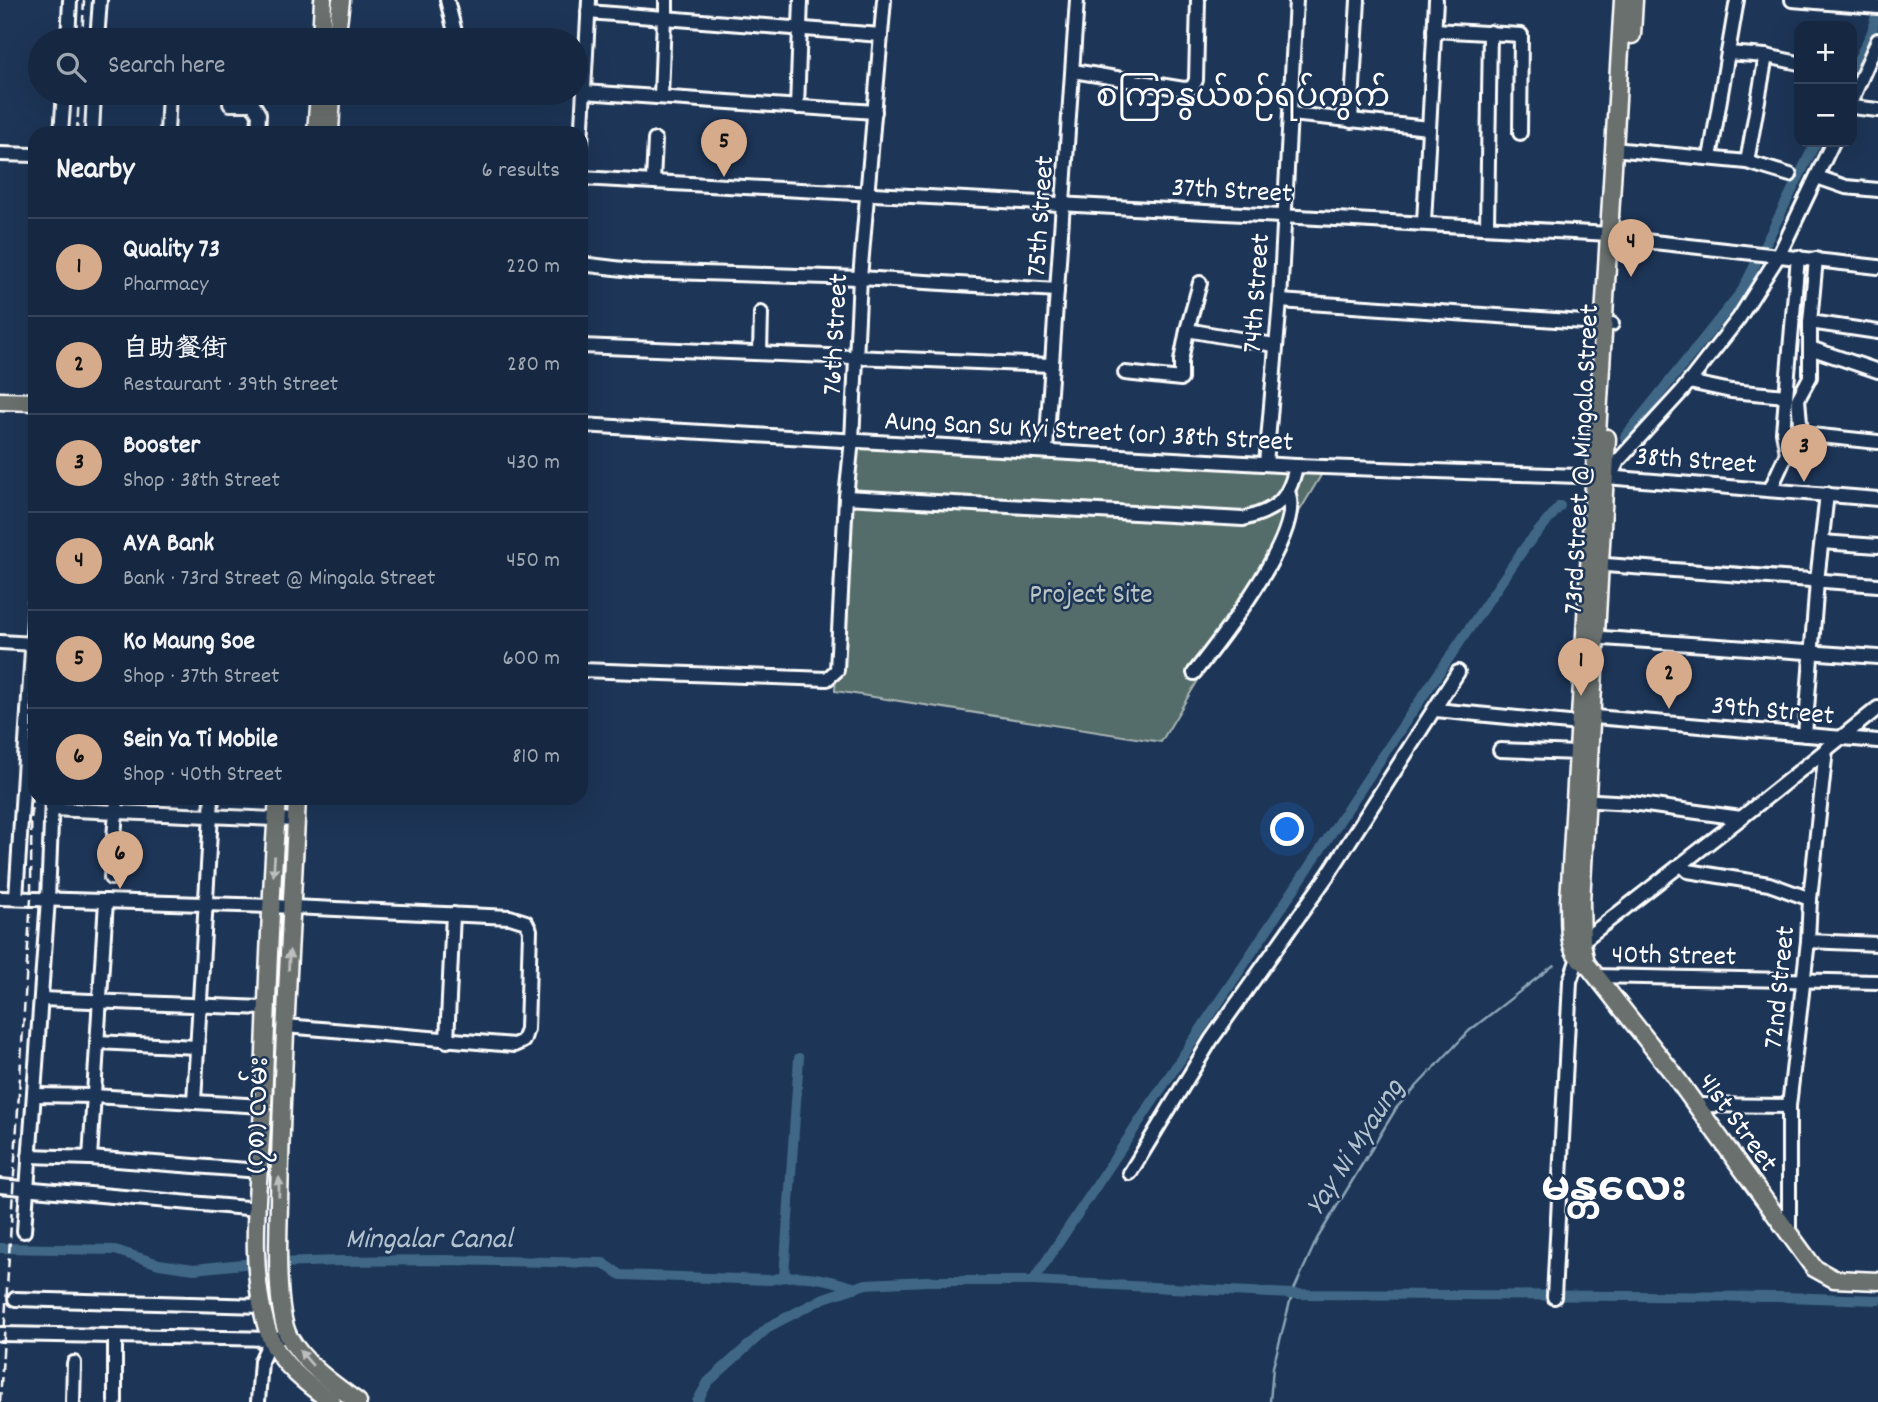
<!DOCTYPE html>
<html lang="en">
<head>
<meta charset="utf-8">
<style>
  body { margin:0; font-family:Dekko,"LXGW WenKai TC","Noto Sans Myanmar",sans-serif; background:#1f3048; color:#f1f3f6 }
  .controls { position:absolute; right:21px; top:21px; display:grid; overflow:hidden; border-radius:14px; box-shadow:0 7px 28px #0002 }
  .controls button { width:63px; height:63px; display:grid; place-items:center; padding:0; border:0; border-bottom:2px solid #35445a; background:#162841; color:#f1f3f6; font:35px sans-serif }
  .you { position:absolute; left:1288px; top:830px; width:24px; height:24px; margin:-18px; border:5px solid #fff; border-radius:50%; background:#1a73e8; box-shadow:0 0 0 10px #1a73e833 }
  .badge { display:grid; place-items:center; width:46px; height:46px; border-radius:50%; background:#d6ab8b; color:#111; font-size:23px; font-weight:700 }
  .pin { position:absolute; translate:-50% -58px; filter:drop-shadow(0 2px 4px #0008) }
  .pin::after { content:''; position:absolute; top:37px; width:24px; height:21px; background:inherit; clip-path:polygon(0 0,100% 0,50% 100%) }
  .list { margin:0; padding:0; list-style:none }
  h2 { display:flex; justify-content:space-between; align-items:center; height:91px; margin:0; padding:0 28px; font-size:30px }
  h2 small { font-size:23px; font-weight:400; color:#9ea6b1 }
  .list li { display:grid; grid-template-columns:46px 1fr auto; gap:21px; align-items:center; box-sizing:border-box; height:98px; padding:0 28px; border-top:2px solid #35445a }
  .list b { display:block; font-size:26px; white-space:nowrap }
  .list p { margin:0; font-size:23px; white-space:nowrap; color:#9ea6b1 }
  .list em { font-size:23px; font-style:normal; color:#9ea6b1 }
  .icon { flex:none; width:38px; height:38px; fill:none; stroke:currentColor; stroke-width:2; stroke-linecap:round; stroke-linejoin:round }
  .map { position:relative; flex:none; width:1878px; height:1402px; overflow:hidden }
  .search { position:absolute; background:#162841; box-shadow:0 7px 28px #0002; left:28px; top:28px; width:560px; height:77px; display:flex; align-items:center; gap:18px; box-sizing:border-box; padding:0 24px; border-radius:38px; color:#9ea6b1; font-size:26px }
  .panel { position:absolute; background:#162841; box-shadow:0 7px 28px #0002; left:28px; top:126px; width:560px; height:679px; border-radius:21px }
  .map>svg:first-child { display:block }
</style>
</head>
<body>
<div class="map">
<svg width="1878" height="1402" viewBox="0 0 1878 1402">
  <rect width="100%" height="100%" fill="#1d3557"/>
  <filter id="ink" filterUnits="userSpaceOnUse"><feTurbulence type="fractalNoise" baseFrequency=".0143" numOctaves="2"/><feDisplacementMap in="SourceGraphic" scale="14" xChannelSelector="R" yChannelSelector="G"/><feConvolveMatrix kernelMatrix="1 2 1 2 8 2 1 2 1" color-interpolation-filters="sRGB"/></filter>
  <g filter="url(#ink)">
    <polygon fill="#546d6a" stroke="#aab6b4" stroke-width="2" points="852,440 1326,467 1161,742 835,691"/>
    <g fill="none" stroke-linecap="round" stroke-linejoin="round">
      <polyline stroke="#8ca4b6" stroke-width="2.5" points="1270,1402 1273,1367 1292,1294 1317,1239 1397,1107 1469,1031 1554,965"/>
      <g stroke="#3f6786" stroke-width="10">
        <polyline points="1852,72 1872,32 1878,7"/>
        <polyline points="1625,437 1742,291 1816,142"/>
        <path d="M0,1248l115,2 44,14 35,5 49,-5 97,-3 104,-1 159,3 18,12 149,5c30,-8 58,-1 86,8"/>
        <polyline points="784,1276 799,1058"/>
        <polyline points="1033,1281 1410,715 1525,547 1560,506"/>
        <polyline points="697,1402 708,1382 770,1326 824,1298 866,1284 926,1281 1033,1281 1292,1294 1783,1297 1878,1300"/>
      </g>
      <g stroke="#fff" stroke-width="18">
        <g id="minor">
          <polyline points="447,0 457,40"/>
          <polyline points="1792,0 1878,7"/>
          <polyline points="588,12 881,35"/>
          <polyline points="666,18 666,0"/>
          <polyline points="1434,30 1521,35 1520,133"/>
          <polyline points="68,40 70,0"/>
          <polyline points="97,40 100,0"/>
          <polyline points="1728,53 1766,56 1747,162"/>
          <polyline points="1766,56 1799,63"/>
          <polyline points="1073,71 1184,89 1192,88 1196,80 1198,0"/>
          <polyline points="584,92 875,112"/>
          <polyline points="661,97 664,18"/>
          <polyline points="1852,99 1878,40"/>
          <polyline points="230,104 253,104 259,114 258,133"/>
          <polyline points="797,107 801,0"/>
          <polyline points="1852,107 1878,110"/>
          <polyline points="1291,114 1429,128"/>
          <polyline points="1351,121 1358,0"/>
          <polyline points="61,133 64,93"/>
          <polyline points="92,133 94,93"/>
          <polyline points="167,133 169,93"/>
          <polyline points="581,143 589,0"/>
          <polyline points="1613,149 1747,162 1790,175"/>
          <polyline points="0,154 35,155"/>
          <polyline points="1710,158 1737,0"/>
          <polyline points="1817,177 1846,187 1878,190"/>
          <polyline points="581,178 1610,234 1618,238 1878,267"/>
          <polyline points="653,181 655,140"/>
          <polyline points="1424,222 1436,0"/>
          <polyline points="1487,226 1490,32"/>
          <polyline points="581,264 640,271 860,278 1057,290"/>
          <polyline points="1200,283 1187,330 1274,345"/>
          <polyline points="1280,301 1612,324"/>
          <polyline points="1810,322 1878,332"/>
          <polyline points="581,346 1051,365"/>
          <polyline points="1810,348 1878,371"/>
          <polyline points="760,352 761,313"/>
          <polyline points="1125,373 1181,379 1181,361 1187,330"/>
          <polyline points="1689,382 1731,391 1786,396"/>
          <polyline points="581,425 1296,466 1605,477 1878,499"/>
          <polyline points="1801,434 1878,442"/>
          <polyline points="1046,450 1077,0"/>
          <polyline points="1787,453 1783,432 1798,257"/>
          <polyline points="1266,464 1280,301 1296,0"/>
          <polyline points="1610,478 1618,461 1682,391 1739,318 1779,255 1833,142"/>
          <polyline points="1770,490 1787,453 1801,434 1798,399 1810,377 1810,322 1816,259"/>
          <path d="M846,497l397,22c33,-9 46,-18 53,-53"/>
          <polyline points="1822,542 1878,546"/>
          <polyline points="1592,564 1878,585"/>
          <polyline points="1589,637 1878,657"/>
          <polyline points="0,642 35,644"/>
          <polyline points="581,670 827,679 837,670 846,497 852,440 860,278 884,0"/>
          <path d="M1194,673c25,-32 112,-141 94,-181"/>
          <polyline points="1436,710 1579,724"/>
          <polyline points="1583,716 1878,741"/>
          <polyline points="1805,735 1817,581 1827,494"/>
          <polyline points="1500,750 1577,753"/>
          <polyline points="1578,800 1632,803 1741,818"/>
          <polyline points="52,809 296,820"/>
          <polyline points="1682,865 1688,871 1769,884 1810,899"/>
          <polyline points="111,878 117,798"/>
          <polyline points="0,898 271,906 510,917 526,922 530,930 527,1029 523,1041 514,1045 285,1026"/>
          <polyline points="16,898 35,604"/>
          <polyline points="1808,941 1878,944"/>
          <polyline points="1576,946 1741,818 1878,708"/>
          <polyline points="1595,976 1878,982"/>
          <polyline points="41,999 266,1008"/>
          <polyline points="447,1041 453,914"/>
          <polyline points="97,1042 197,1047"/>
          <polyline points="34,1095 93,1096 263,1106"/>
          <polyline points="194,1101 212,798"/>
          <polyline points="1696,1105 1789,1106"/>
          <polyline points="29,1156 90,1158 260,1171"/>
          <polyline points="90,1158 106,901"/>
          <polyline points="1130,1173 1211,1040 1328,875 1458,672"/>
          <polyline points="0,1186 258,1209"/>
          <polyline points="24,1231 48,899 52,798"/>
          <polyline points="1789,1232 1789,1106 1808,941 1810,899 1826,749"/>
          <polyline points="1554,1297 1570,981 1578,958"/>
          <polyline points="15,1299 262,1306"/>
          <polyline points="0,1334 271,1339 288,1336"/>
          <polyline points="115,1337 115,1402"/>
          <polyline points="73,1402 74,1363"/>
          <polyline points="258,1402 261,1361 271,1339"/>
        </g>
      </g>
      <g stroke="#fff" stroke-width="21">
        <g id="major">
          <path d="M1623,0l-54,901c1,21 -4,51 17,62l86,109 142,196 20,11 44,2"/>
          <polyline points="1632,35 1634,0"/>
          <polyline points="321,40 323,0"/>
          <polyline points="336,40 341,0"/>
          <polyline points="316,133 319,93"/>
          <polyline points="330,133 332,93"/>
          <polyline points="0,401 35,402"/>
          <path d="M278,798c-8,102 -11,205 -15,307 -3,73 -18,163 7,232 10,27 39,49 62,65"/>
          <path d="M297,798c-6,136 -16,271 -18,407 -1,32 -4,105 10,132 15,27 44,47 69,65"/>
          <polyline points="1586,963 1582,943 1581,902 1607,438"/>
        </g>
      </g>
      <use href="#minor" stroke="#1d3557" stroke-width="12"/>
      <use href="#major" stroke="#6b706d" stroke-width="16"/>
      <g stroke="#fff" stroke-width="2.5" stroke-dasharray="10 5" stroke-linecap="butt">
        <polyline points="82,40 84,0"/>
        <polyline points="77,133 79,93"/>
        <polyline points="0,1402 31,898 32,644 35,622"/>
      </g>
    </g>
    <defs><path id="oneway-solid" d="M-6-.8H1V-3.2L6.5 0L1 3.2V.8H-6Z" transform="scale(1.75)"/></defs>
    <g fill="#bcbfbd">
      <use href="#oneway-solid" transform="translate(274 866) rotate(94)"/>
      <use href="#oneway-solid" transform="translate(289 960) rotate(-87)"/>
      <use href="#oneway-solid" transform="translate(279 1187) rotate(-89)"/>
      <use href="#oneway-solid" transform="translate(306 1358) rotate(-131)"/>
    </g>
  </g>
  <g text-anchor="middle" stroke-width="5" stroke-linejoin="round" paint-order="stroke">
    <g font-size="28" fill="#fff" stroke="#1d3557">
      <text transform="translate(1232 188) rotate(3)" y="10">37th Street</text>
      <text transform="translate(1038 216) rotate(-86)" y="10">75th Street</text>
      <text transform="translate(1254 293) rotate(-86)" y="10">74th Street</text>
      <text transform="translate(833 334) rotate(-87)" y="10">76th Street</text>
      <text transform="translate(1089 429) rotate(3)" y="10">Aung San Su Kyi Street (or) 38th Street</text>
      <text transform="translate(1696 458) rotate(4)" y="10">38th Street</text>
      <text transform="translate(1579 459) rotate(-87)" y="10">73rd Street @ Mingala Street</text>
      <text transform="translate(1773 708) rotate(5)" y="10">39th Street</text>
      <text transform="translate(1674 953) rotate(1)" y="10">40th Street</text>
      <text transform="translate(1777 987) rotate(-84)" y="10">72nd Street</text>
      <text transform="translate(255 1115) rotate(-88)" y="10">(၇၈) လမ်း</text>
      <text transform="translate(1740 1121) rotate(54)" y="10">41st Street</text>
    </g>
    <g font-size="28" fill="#bbc5c3" stroke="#1d3557">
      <text x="1091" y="602">Project Site</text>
    </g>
    <g font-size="30" font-style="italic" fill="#b2c2cf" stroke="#1d3557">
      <text transform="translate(1353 1146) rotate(-57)" y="10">Yay Ni Myaung</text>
      <text x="429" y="1247">Mingalar Canal</text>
    </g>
    <g font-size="32" fill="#fff" stroke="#1d3557">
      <text x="1243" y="106">စကြာနွယ်စဉ်ရပ်ကွက်</text>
    </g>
    <g font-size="42" font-weight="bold" fill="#fff" stroke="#1d3557">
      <text x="1614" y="1200">မန္တလေး</text>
    </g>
  </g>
</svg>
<div class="controls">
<button>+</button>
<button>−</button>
</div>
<div class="you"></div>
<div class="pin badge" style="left:1581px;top:696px">1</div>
<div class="pin badge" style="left:1669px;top:709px">2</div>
<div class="pin badge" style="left:1804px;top:482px">3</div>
<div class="pin badge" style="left:1631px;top:277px">4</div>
<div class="pin badge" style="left:724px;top:177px">5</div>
<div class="pin badge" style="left:120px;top:889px">6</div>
<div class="search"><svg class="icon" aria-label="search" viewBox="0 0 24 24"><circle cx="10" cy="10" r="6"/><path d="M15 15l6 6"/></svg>Search here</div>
<section class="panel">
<h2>Nearby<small>6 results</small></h2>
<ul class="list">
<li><span class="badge">1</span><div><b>Quality 73</b><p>Pharmacy</p></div><em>220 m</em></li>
<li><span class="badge">2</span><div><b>自助餐街</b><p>Restaurant · 39th Street</p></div><em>280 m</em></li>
<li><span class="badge">3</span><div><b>Booster</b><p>Shop · 38th Street</p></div><em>430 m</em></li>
<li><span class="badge">4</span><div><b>AYA Bank</b><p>Bank · 73rd Street @ Mingala Street</p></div><em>450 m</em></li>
<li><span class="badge">5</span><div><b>Ko Maung Soe</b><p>Shop · 37th Street</p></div><em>600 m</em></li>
<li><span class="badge">6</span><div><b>Sein Ya Ti Mobile</b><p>Shop · 40th Street</p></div><em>810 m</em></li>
</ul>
</section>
</div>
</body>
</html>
